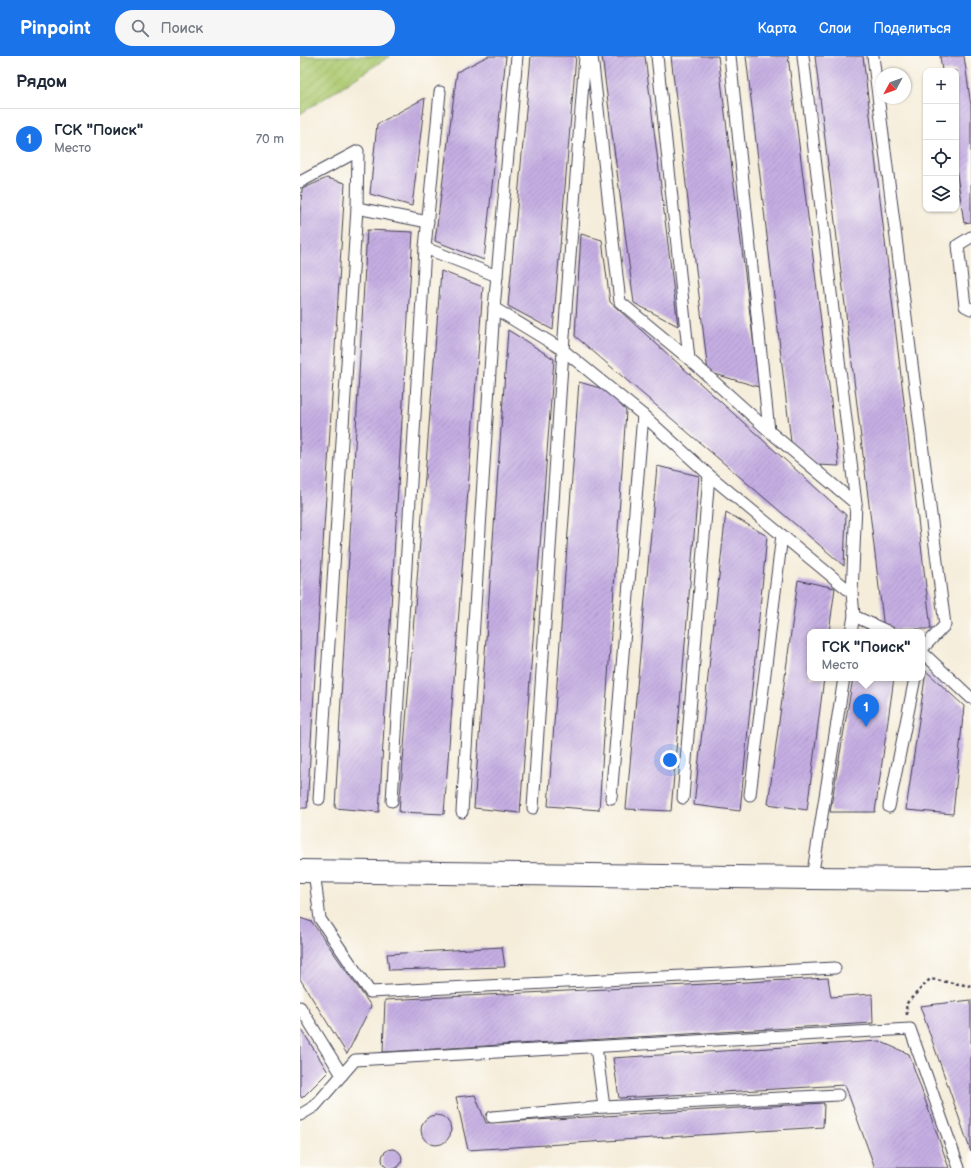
<!DOCTYPE html>
<html lang="ru">
<head>
<meta charset="utf-8">
<style>
  body { margin:0; font-family:"Balsamiq Sans",sans-serif; background:#f6f6f7; color:#1f2937 }
  .controls { position:absolute; right:12px; top:12px; display:grid; overflow:hidden; border-radius:8px; box-shadow:0 1px 3px #0004 }
  .controls button { width:36px; height:36px; display:grid; place-items:center; padding:0; border:0; border-bottom:1px solid #e0e1e3; background:#fff; color:#1f2937; font:20px sans-serif }
  .compass { position:absolute; left:575px; top:12px; width:36px; height:36px; border-radius:50%; background:#fff; box-shadow:0 1px 3px #0004; rotate:229deg }
  .you { position:absolute; left:370px; top:704px; width:14px; height:14px; margin:-10px; border:3px solid #fff; border-radius:50%; background:#1a73e8; box-shadow:0 0 0 6px #1a73e833 }
  .badge { display:grid; place-items:center; width:26px; height:26px; border-radius:50%; background:#1a73e8; color:#fff; font-size:13px; font-weight:700 }
  .pin { position:absolute; translate:-50% -33px; filter:drop-shadow(0 1px 2px #0008) }
  .pin::after { content:''; position:absolute; top:21px; width:14px; height:12px; background:inherit; clip-path:polygon(0 0,100% 0,50% 100%) }
  .popup { position:absolute; left:507px; top:573px; width:118px; height:52px; box-sizing:border-box; display:grid; place-content:center; border-radius:8px; background:#fff; filter:drop-shadow(0 1px 3px #0005); font-size:13px; white-space:nowrap; color:#747a83 }
  .popup b { font-size:15px; color:#1f2937 }
  .popup::after { content:''; position:absolute; left:50%; top:100%; margin-left:-8px; border:8px solid transparent; border-top-color:#fff }
  .list { margin:0; padding:0; list-style:none }
  h2 { display:flex; justify-content:space-between; align-items:center; height:52px; margin:0; padding:0 16px; font-size:17px }
  h2 small { font-size:13px; font-weight:400; color:#747a83 }
  .list li { display:grid; grid-template-columns:26px 1fr auto; gap:12px; align-items:center; box-sizing:border-box; height:60px; padding:0 16px; border-top:1px solid #e0e1e3 }
  .list b { display:block; font-size:15px; white-space:nowrap }
  .list p { margin:0; font-size:13px; white-space:nowrap; color:#747a83 }
  .list em { font-size:13px; font-style:normal; color:#747a83 }
  .icon { flex:none; width:22px; height:22px; fill:none; stroke:currentColor; stroke-width:2; stroke-linecap:round; stroke-linejoin:round }
  .map { position:relative; flex:none; width:671px; height:1112px; overflow:hidden }
  header { display:flex; align-items:center; gap:24px; box-sizing:border-box; height:56px; padding:0 20px; background:#1a73e8; color:#fff }
  header strong { font-size:19px }
  nav { display:flex; gap:22px; margin-inline-start:auto; font-size:14px }
  .search { width:280px; height:36px; background:#f6f6f7; display:flex; align-items:center; gap:10px; box-sizing:border-box; padding:0 14px; border-radius:22px; color:#747a83; font-size:15px }
  main { display:flex }
  aside { flex:1; background:#fff }
  .map>svg:first-child { display:block }
</style>
</head>
<body>
<header>
<strong>Pinpoint</strong>
<div class="search"><svg class="icon" aria-label="search" viewBox="0 0 24 24"><circle cx="10" cy="10" r="6"/><path d="M15 15l6 6"/></svg>Поиск</div>
<nav><a>Карта</a><a>Слои</a><a>Поделиться</a></nav>
</header>
<main>
<aside>
<h2>Рядом<small></small></h2>
<ul class="list">
<li><span class="badge">1</span><div><b>ГСК &quot;Поиск&quot;</b><p>Место</p></div><em>70 m</em></li>
</ul>
</aside>
<div class="map">
<svg width="671" height="1112" viewBox="0 0 671 1112">
  <defs>
    <pattern id="garden-furrows" width="10" height="10" patternUnits="userSpaceOnUse"><rect width="10" height="10" fill="#acc96f"/><path d="M-1 1l2-2M0 10L10 0M9 11l2-2" fill="none" stroke="#94ac61"/></pattern>
    <pattern id="building-hatch" width="6" height="6" patternUnits="userSpaceOnUse"><rect width="6" height="6" fill="#c5aee2"/><path d="M-1 1l2-2M0 6l6-6M5 7l2-2" fill="none" stroke="#a995c3"/></pattern>
  </defs>
  <rect width="100%" height="100%" fill="#fdfcf7"/>
  <filter id="ink" filterUnits="userSpaceOnUse"><feTurbulence type="fractalNoise" baseFrequency=".025" numOctaves="2"/><feDisplacementMap in="SourceGraphic" scale="8" xChannelSelector="R" yChannelSelector="G"/><feConvolveMatrix kernelMatrix="1 2 1 2 8 2 1 2 1" color-interpolation-filters="sRGB"/></filter>
  <filter id="wash" filterUnits="userSpaceOnUse"><feTurbulence type="fractalNoise" baseFrequency=".012" numOctaves="4" result="noise"/><feDisplacementMap in="SourceGraphic" scale="16" xChannelSelector="R" yChannelSelector="G"/><feGaussianBlur stdDeviation="0.9" result="paint"/><feColorMatrix in="noise" values="0 0 0 0 0 0 0 0 0 0 0 0 0 0 0 0 0 1.4 0 .05"/><feComposite in="paint" operator="in"/></filter>
  <g filter="url(#wash)">
    <rect width="100%" height="100%" fill="#f5edda"/>
    <polygon fill="url(#garden-furrows)" stroke="#677655" points="0,0 90,0 0,58"/>
    <g id="blocks">
      <g fill="url(#building-hatch)">
        <polygon points="188,0 206,0 184,204 135,185 157,16"/>
        <polygon points="231,0 276,0 253,274 208,250"/>
        <polygon points="302,0 345,0 378,270 334,247"/>
        <polygon points="371,0 418,0 459,331 408,316"/>
        <polygon points="446,0 488,0 539,410 517,409 491,386"/>
        <polygon points="515,0 563,0 631,573 584,573"/>
        <polygon points="640,0 664,0 671,50 671,166 664,167 656,111 656,15 642,15"/>
        <polygon points="125,42 112,150 70,138 77,68"/>
        <polygon points="27,122 45,127 7,752 0,752 0,159 2,133"/>
        <polygon points="67,174 113,176 79,756 35,752"/>
        <polygon points="281,178 302,184 310,246 546,459 544,510 275,280"/>
        <polygon points="141,215 183,231 144,758 99,756"/>
        <polygon points="208,274 254,303 220,757 174,752"/>
        <polygon points="279,326 307,334 326,355 299,754 248,750"/>
        <polygon points="357,410 399,420 371,755 326,753"/>
        <polygon points="426,456 467,480 440,755 394,749"/>
        <polygon points="498,524 535,532 529,576 510,576 510,622 524,622 507,754 468,748"/>
        <polygon points="626,615 664,650 653,758 606,754"/>
        <polygon points="553,622 594,622 575,756 530,756"/>
        <polygon points="0,862 12,866 71,950 47,998 0,923"/>
        <polygon points="202,891 205,911 89,914 87,898"/>
        <polygon points="528,922 531,941 572,938 573,967 83,996 85,944"/>
        <polygon points="671,944 671,1096 620,950"/>
        <polygon points="0,971 28,1016 2,1042 0,1039"/>
        <polygon points="579,985 609,998 649,1112 575,1112 545,1029 319,1042 313,1002"/>
        <polygon points="175,1039 186,1067 524,1047 523,1071 168,1094 156,1041"/>
        <circle cx="136" cy="1074" r="15"/>
        <circle cx="92" cy="1103" r="10"/>
      </g>
    </g>
  </g>
  <g filter="url(#ink)">
    <use href="#blocks" fill-opacity="0" stroke="#424053" stroke-width="1"/>
    <g fill="none" stroke-linecap="round" stroke-linejoin="round">
      <g stroke="#424053" stroke-width="13">
        <g id="service">
          <polyline points="292,0 320,246 389,303 469,375 556,448"/>
          <polyline points="357,0 389,303"/>
          <polyline points="430,0 469,375"/>
          <polyline points="503,0 556,448 552,537 554,560 589,576"/>
          <polyline points="573,0 645,569 622,593"/>
          <polyline points="0,126 58,95 57,152 19,743"/>
          <polyline points="57,152 128,166"/>
          <polyline points="671,181 658,189 665,250 671,253"/>
          <polyline points="125,192 140,36"/>
          <polyline points="194,252 217,0"/>
          <polyline points="551,576 554,560"/>
          <polyline points="622,596 671,642"/>
          <polyline points="450,739 482,479"/>
          <polyline points="311,742 343,359"/>
          <polyline points="383,742 409,419"/>
          <polyline points="92,745 125,192 197,220"/>
          <polyline points="589,751 615,622"/>
          <polyline points="233,752 263,294 285,0"/>
          <polyline points="162,756 194,252 263,294 343,359 409,419 552,537"/>
          <polyline points="14,815 20,863 70,936 535,912"/>
          <polyline points="512,822 544,622"/>
          <polyline points="0,951 42,1019"/>
          <polyline points="296,991 304,1051"/>
          <polyline points="0,1059 15,1050 55,1004 610,973 659,1112"/>
          <polyline points="192,1061 304,1051 538,1039"/>
        </g>
      </g>
      <g stroke="#424053" stroke-width="24">
        <polyline id="minor" points="0,815 512,822 638,823 671,822"/>
      </g>
      <polyline stroke="#424053" stroke-width="2.5" stroke-dasharray="3 3" stroke-linecap="butt" points="607,959 606,948 630,923 671,930"/>
      <use href="#service" stroke="#fff" stroke-width="11"/>
      <use href="#minor" stroke="#fff" stroke-width="22"/>
    </g>
  </g>
</svg>
<div class="controls">
<button>+</button>
<button>−</button>
<button><svg class="icon" aria-label="locate" viewBox="0 0 24 24"><circle cx="12" cy="12" r="6"/><path d="M12 2v4M12 18v4M2 12h4M18 12h4"/></svg></button>
<button><svg class="icon" aria-label="layers" viewBox="0 0 24 24"><path d="M12 4l9 5-9 5-9-5zM3 14l9 5 9-5"/></svg></button>
</div>
<svg class="compass" viewBox="-18 -18 36 36"><path d="M0-13l5 13h-10z" fill="#e53935"/><path d="M0 13l5-13h-10z" fill="#747a83"/></svg>
<div class="you"></div>
<div class="pin badge" style="left:566px;top:671px">1</div>
<div class="popup"><b>ГСК &quot;Поиск&quot;</b>Место</div>
</div>
</main>
</body>
</html>
